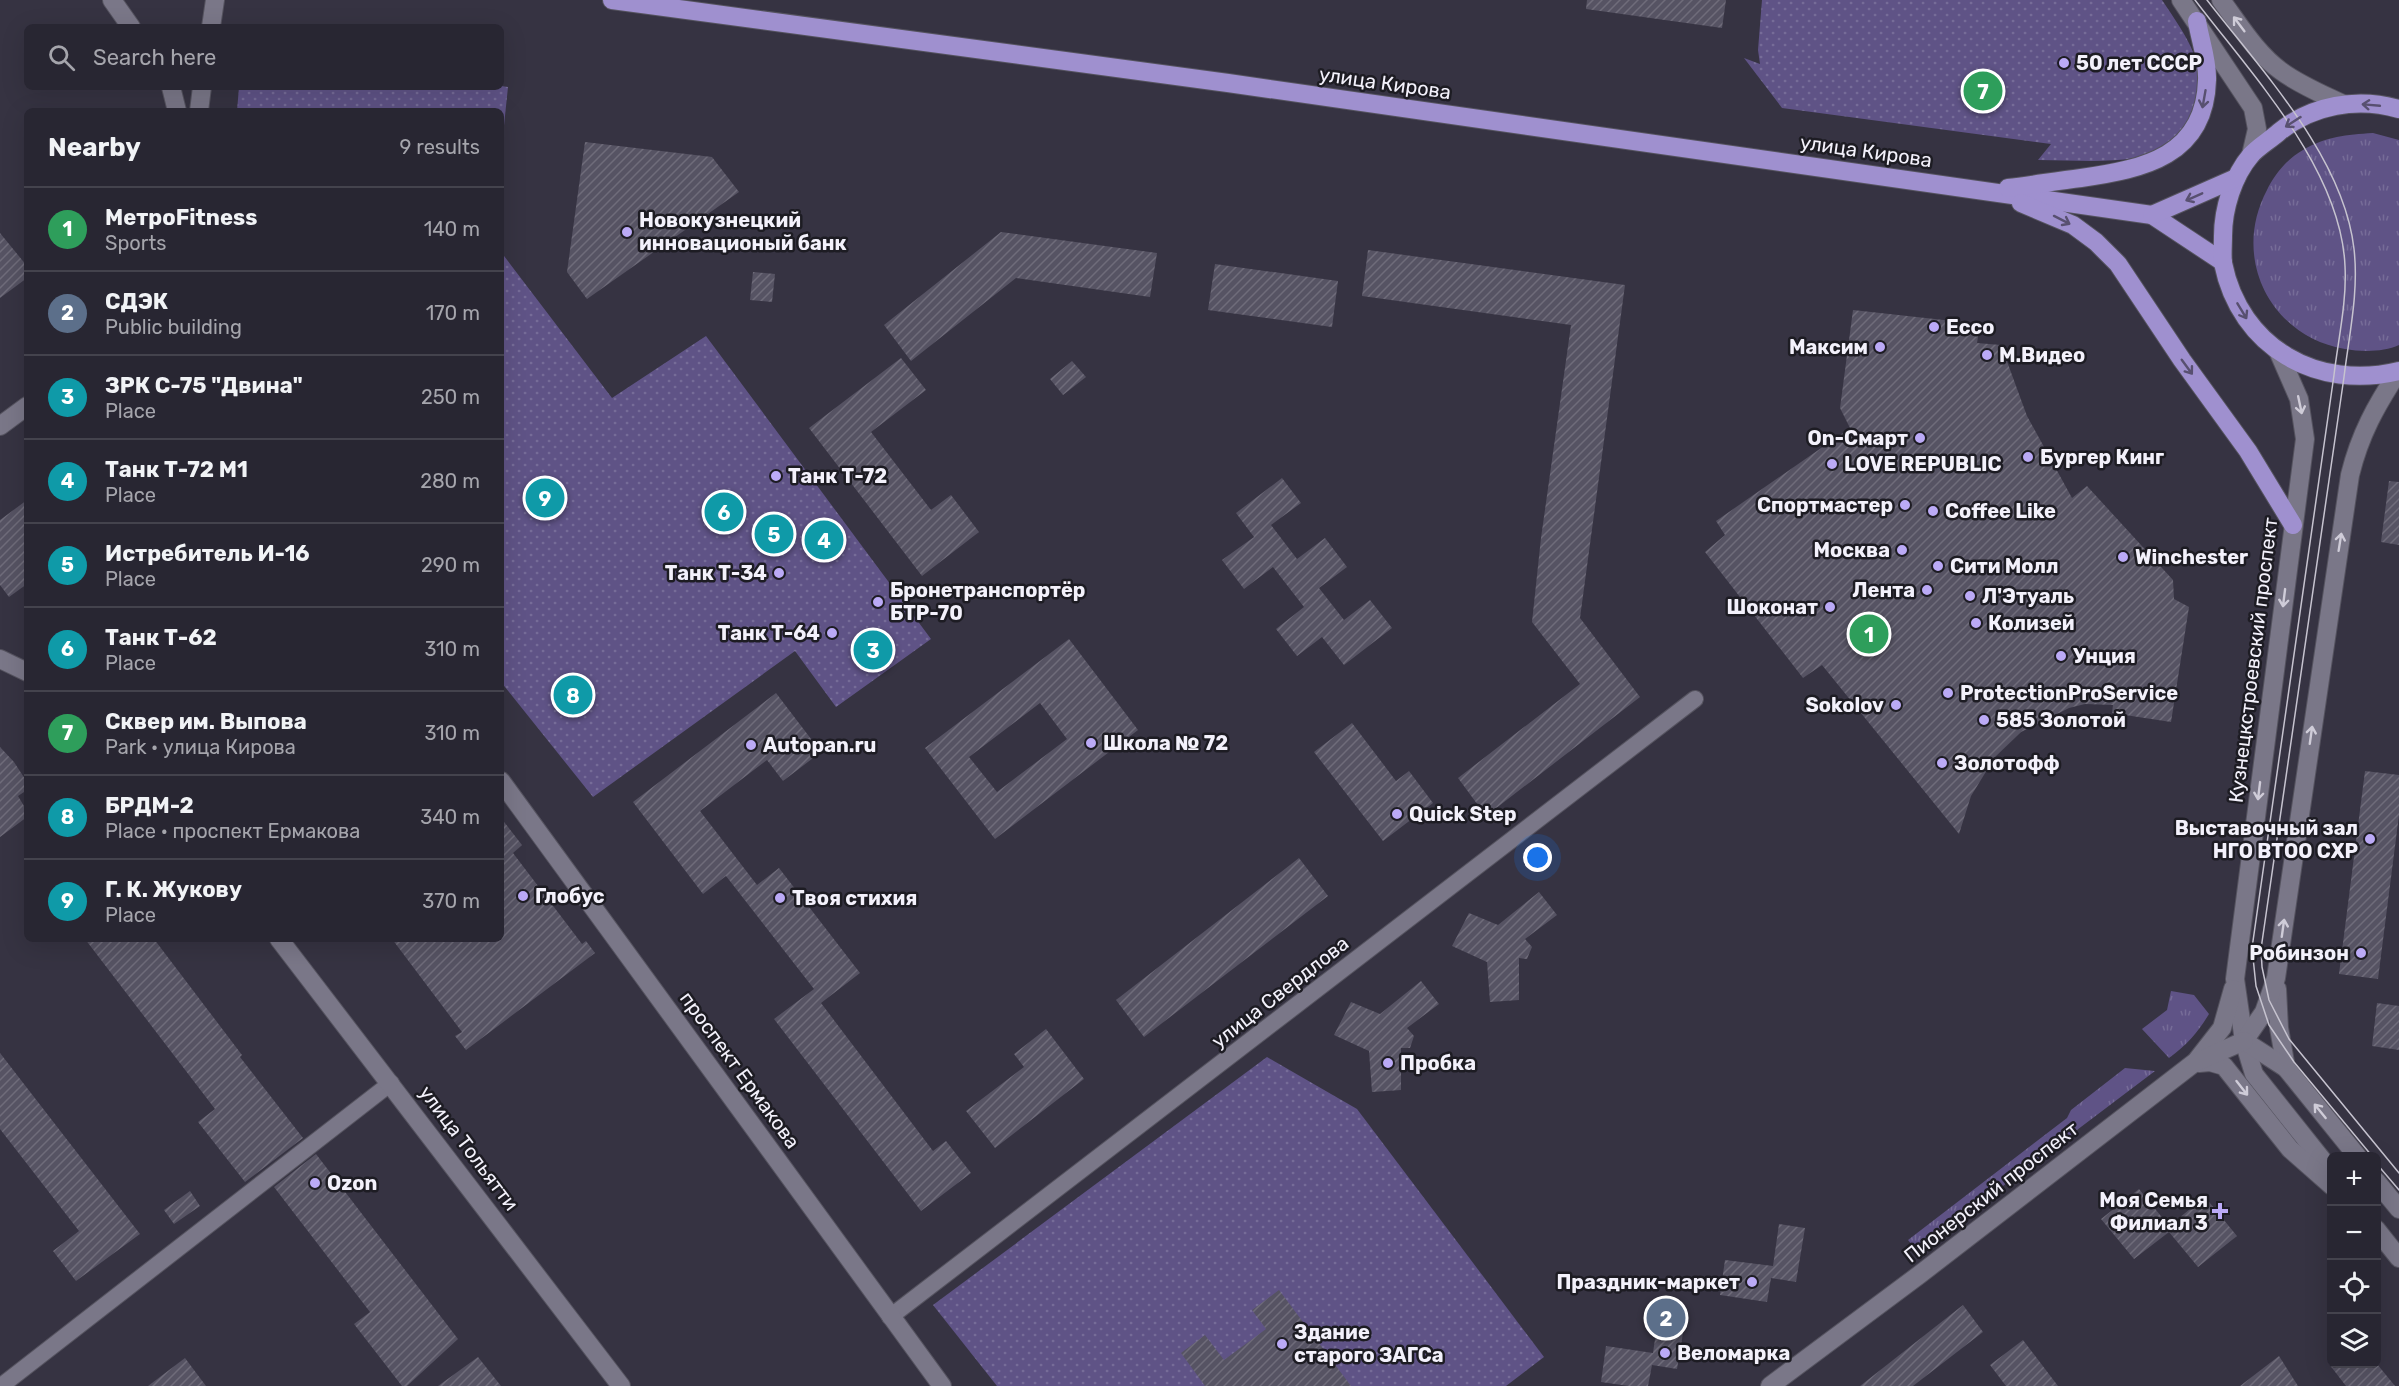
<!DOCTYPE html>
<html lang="en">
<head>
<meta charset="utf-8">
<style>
  body { margin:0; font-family:Rubik,sans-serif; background:#302e3a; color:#f1f3f6 }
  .controls { position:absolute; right:18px; bottom:18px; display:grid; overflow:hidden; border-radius:9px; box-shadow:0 6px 24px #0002 }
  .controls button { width:54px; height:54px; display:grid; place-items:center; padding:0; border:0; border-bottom:2px solid #44434d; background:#282632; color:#f1f3f6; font:30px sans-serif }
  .you { position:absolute; left:1538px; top:858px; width:21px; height:21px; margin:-15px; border:4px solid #fff; border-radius:50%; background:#1a73e8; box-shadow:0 0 0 9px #1a73e833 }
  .badge { display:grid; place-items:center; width:39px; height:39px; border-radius:50%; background:#d93025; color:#fff; font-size:20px; font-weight:700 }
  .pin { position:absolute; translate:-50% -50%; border:3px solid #fff; box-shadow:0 2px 6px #0006 }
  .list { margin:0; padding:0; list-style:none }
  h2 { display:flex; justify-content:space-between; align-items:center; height:78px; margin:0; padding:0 24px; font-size:26px }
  h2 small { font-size:20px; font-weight:400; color:#a5a5ac }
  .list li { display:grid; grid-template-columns:39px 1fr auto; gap:18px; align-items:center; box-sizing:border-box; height:84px; padding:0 24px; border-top:2px solid #44434d }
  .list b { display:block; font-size:22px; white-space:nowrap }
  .list p { margin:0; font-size:20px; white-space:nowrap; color:#a5a5ac }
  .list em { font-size:20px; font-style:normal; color:#a5a5ac }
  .icon { flex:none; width:33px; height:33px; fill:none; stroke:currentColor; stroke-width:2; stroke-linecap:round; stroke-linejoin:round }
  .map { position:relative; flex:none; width:2399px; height:1386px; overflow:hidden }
  .search { position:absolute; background:#282632; box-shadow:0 6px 24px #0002; left:24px; top:24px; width:480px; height:66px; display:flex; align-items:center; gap:15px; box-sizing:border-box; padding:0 21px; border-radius:9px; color:#a5a5ac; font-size:22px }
  .panel { position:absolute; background:#282632; box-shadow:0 6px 24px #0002; left:24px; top:108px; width:480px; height:834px; border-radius:9px }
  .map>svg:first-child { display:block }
</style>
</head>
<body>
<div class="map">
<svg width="2399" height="1386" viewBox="0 0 2399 1386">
  <defs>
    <pattern id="grass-tufts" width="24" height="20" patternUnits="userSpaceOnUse" patternTransform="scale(1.5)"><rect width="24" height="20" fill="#5f5386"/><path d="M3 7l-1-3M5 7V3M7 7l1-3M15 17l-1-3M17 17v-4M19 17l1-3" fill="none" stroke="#766c98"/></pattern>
    <pattern id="park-dots" width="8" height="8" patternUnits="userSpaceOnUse" patternTransform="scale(1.5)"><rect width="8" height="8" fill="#5f5386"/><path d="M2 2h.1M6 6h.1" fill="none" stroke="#766c98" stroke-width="1.8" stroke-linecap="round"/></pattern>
    <pattern id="building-hatch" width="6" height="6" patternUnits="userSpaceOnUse" patternTransform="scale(1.5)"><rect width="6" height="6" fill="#565363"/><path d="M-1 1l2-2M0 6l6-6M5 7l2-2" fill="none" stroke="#6f6c7a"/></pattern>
  </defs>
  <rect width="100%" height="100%" fill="#363342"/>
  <g fill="url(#grass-tufts)">
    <path d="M2373,133l26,7v205c-15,7 -37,7 -54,4 -75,-13 -114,-91 -78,-159 7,-15 21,-32 36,-40 24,-14 43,-15 70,-17z"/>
    <path d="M2171,991l23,4 15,19c-11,18 -22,31 -40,44l-27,-29 25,-19z"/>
    <polygon points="2125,1068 2155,1071 1921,1248 1913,1246 1908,1240 2067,1118 2071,1110"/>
  </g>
  <g fill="url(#park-dots)">
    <path d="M1762,0h400c15,23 36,50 38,79 1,35 -29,74 -65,79 -31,5 -65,2 -97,2l13,-16 -269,-36 -38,-50 16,6 -2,-14z"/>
    <polygon points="501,86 508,87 501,154 501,111 237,111 239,87"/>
    <polygon points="501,252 612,398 706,336 931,639 836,707 795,651 593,797 501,682"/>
    <polygon points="1267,1057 1357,1109 1544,1357 1506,1386 997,1386 933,1305"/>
  </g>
  <g fill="url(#building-hatch)" fill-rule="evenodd">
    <polygon points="1587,0 1726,0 1722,28 1586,9"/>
    <polygon points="585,142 712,157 739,192 587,299 567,272"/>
    <polygon points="1001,232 1157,253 1150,297 1016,278 911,361 884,325"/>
    <polygon points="0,233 27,266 27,278 0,298"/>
    <polygon points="1368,250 1625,285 1580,618 1640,697 1486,816 1458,778 1580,684 1532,622 1541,538 1571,325 1362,296"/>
    <polygon points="1215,264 1338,281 1332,327 1208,310"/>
    <polygon points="753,272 775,274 772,302 750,300"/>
    <polygon points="1853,310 1980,324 1977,343 2001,345 2027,416 2072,498 2087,486 2173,580 2174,599 2189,607 2171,722 2112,713 2113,705 2085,704 2069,708 2021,732 1995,757 1971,796 1959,834 1822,665 1803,678 1705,552 1725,535 1716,521 1850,428 1840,408"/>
    <polygon points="901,358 926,390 871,432 931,510 951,495 979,532 922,576 809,428"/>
    <polygon points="1072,361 1086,377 1063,395 1050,379"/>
    <polygon points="1282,478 1301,503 1271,525 1297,559 1325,538 1347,567 1319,588 1344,620 1370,600 1392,628 1344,665 1322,637 1297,656 1276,629 1304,607 1273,567 1244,589 1222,560 1254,537 1236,513"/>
    <polygon points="2389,481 2399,482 2399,545 2381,542"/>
    <polygon points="27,500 27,584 9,597 0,585 0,520"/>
    <path d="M1069,639l69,91 -143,109 -70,-91zM1040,703l27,36 -70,53 -28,-35z"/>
    <polygon points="776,693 821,752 783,781 767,760 700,811 757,885 779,868 860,973 821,1003 933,1151 946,1141 971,1173 921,1211 774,1019 814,989 726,876 703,894 633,802"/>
    <polygon points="1352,723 1396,781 1409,771 1433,803 1383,841 1314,752"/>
    <polygon points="0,747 14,762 27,782 27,790 18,796 27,811 27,817 0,837"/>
    <polygon points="2365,771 2399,775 2399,815 2378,979 2339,974"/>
    <polygon points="501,818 522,845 513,853 582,944 586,941 595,953 466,1050 455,1036 462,1032 392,939 501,939"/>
    <polygon points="1299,858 1328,896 1144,1037 1116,1000"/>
    <polygon points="1539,892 1557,915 1525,939 1532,947 1527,959 1519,958 1519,1000 1490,1002 1487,962 1452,946 1469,913 1498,925"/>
    <polygon points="85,939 154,939 242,1055 240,1057 303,1138 245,1182 198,1122 215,1109"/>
    <polygon points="1421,981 1439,1004 1407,1028 1414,1036 1410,1048 1401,1048 1401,1090 1372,1092 1369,1051 1334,1035 1351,1002 1380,1014"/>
    <polygon points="2377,1003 2399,1006 2399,1050 2372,1046"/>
    <polygon points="1046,1029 1084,1079 995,1148 966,1111 1024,1067 1014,1054"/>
    <polygon points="0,1053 140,1234 76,1281 53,1251 79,1231 0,1129"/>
    <polygon points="316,1154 458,1339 407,1386 402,1386 354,1324 370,1312 274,1187"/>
    <polygon points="2139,1189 2169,1226 2205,1197 2237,1236 2198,1267 2169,1232 2134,1259 2101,1219"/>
    <polygon points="190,1191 200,1206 174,1224 164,1210"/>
    <polygon points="1779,1224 1805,1228 1796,1282 1771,1278 1767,1302 1720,1295 1725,1260 1773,1266"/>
    <polygon points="1279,1290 1351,1386 1205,1386 1181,1353 1205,1335 1224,1360 1266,1329 1252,1310"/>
    <polygon points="1963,1305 1983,1332 1913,1386 1860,1386"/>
    <polygon points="1659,1311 1686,1315 1677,1369 1652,1365 1648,1386 1629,1386 1601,1382 1606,1346 1653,1353"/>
    <polygon points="2023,1340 2058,1386 2006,1386 1990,1365"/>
    <polygon points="2279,1356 2298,1386 2240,1386"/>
    <polygon points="478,1357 501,1386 438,1386"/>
    <polygon points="185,1358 206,1386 148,1386"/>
    <polygon points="2329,1364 2377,1364 2395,1386 2346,1386"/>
  </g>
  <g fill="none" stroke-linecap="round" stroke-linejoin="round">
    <g stroke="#55535f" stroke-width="18">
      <g id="street">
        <polyline points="890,1317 1695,699"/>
        <polyline points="1,1386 391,1083"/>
      </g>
    </g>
    <g stroke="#55535f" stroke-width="20">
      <g id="secondary">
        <polyline points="112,0 131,27"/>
        <polyline points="2181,0 2253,108 2257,129 2251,155"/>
        <path d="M2221,0c18,24 35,53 60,71 19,14 41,23 62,33"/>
        <polyline points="211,27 215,0"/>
        <polyline points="171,87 177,111"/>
        <polyline points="199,111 202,87"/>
        <polyline points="2278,351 2299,399 2305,439 2235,979 2244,1041 2254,1074 2332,1172"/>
        <polyline points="0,426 27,406"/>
        <polyline points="0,659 27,672"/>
        <polyline points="501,781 942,1386"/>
        <polyline points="279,939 621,1386"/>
        <polyline points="2277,989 2279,1028 2286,1068 2357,1156"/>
        <path d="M2244,1041l20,-29 12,-34 74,-503c10,-41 26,-69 48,-103"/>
        <polyline points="2244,1041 2286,1068"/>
        <polyline points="2197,1060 2222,1028 2233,989"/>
        <polyline points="2199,1063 2210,1062 2224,1066 2290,1149 2332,1186"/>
        <polyline points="2376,1181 2399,1209"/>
        <polyline points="2376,1229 2399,1258"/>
        <polyline points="1770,1386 1919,1275 2194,1063 2244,1041"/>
      </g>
    </g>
    <g stroke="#55535f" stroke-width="20">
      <g id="primary">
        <polyline points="612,0 1228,83 2152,215 2223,262"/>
        <path d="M2399,109c-42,-12 -87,-4 -120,23 -9,8 -21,15 -28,23 -18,21 -28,54 -28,81 0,9 -1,19 0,27 17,85 95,128 176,108"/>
        <path d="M2008,188c24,-3 49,-7 73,-10 63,-9 124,-22 126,-98 1,-19 -7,-40 -10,-59"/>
        <polyline points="2021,203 2073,225 2096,242 2118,264 2182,360 2248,451 2293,525"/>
        <polyline points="2152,215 2236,178"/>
      </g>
    </g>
    <use href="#street" stroke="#7a7788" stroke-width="16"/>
    <use href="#secondary" stroke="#7a7788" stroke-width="18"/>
    <use href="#primary" stroke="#9f90cf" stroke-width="18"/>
    <g stroke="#c6c3cf" stroke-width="1.5">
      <path d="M2195,0c57,75 146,169 150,266 2,36 -7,74 -11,109l-82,573 4,38 13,39 25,37 78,94"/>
      <path d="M2207,0c55,71 137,158 147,249 5,43 -5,86 -10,128l-83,572 1,18 7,33 20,39 110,134"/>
      <polyline points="2376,1163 2399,1190"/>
    </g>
  </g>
  <defs><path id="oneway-shaft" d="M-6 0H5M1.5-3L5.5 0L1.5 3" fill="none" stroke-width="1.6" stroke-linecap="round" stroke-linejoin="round" transform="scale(1.5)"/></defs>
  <g stroke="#cfccd8">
    <use href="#oneway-shaft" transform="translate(2239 24) rotate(-127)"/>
    <use href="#oneway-shaft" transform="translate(2300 405) rotate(78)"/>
    <use href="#oneway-shaft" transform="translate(2340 542) rotate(-81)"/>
    <use href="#oneway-shaft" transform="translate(2284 598) rotate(97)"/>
    <use href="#oneway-shaft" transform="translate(2311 735) rotate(-82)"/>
    <use href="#oneway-shaft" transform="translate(2259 791) rotate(97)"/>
    <use href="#oneway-shaft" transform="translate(2283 928) rotate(-82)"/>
    <use href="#oneway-shaft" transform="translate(2242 1088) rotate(52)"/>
    <use href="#oneway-shaft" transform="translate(2320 1111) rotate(-129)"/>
  </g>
  <g stroke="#585070">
    <use href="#oneway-shaft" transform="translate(2204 99) rotate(100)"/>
    <use href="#oneway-shaft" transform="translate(2371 105) rotate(-175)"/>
    <use href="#oneway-shaft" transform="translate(2293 122) rotate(147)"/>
    <use href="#oneway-shaft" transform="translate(2194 197) rotate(156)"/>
    <use href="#oneway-shaft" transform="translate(2062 220) rotate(27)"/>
    <use href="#oneway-shaft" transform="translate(2242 311) rotate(59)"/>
    <use href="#oneway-shaft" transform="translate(2187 367) rotate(54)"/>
  </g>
  <g fill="#bbaaf6" stroke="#1d1c23" stroke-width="2">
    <circle cx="2064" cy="63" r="6"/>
    <circle cx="627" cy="232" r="6"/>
    <circle cx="1934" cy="327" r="6"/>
    <circle cx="1880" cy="347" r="6"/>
    <circle cx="1987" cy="355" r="6"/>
    <circle cx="1920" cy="438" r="6"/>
    <circle cx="2028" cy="457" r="6"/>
    <circle cx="1832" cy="464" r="6"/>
    <circle cx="776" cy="476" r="6"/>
    <circle cx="1905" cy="505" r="6"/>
    <circle cx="1933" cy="511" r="6"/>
    <circle cx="1902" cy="550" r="6"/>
    <circle cx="2123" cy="557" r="6"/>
    <circle cx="1938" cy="566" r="6"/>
    <circle cx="779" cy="573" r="6"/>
    <circle cx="1927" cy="590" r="6"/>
    <circle cx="1970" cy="596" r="6"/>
    <circle cx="878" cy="602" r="6"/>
    <circle cx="1830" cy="607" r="6"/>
    <circle cx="1976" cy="623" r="6"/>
    <circle cx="832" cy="633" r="6"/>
    <circle cx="2061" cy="656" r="6"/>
    <circle cx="1948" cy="693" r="6"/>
    <circle cx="1896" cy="705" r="6"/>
    <circle cx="1984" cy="720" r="6"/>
    <circle cx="1091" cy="743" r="6"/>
    <circle cx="751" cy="745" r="6"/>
    <circle cx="1942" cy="763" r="6"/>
    <circle cx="1397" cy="814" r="6"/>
    <circle cx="2370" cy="839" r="6"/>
    <circle cx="523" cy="896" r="6"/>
    <circle cx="780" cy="898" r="6"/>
    <circle cx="2361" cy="953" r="6"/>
    <circle cx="1388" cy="1063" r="6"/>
    <circle cx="315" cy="1183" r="6"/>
    <path d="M2217 1202h6v6h6v6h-6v6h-6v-6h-6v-6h6z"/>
    <circle cx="1752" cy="1282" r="6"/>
    <circle cx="1282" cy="1344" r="6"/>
    <circle cx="1665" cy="1353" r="6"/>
  </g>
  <g text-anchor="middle" stroke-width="5" stroke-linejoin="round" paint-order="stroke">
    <g font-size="20" font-weight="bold" fill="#f3f1fb" stroke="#1d1c23" text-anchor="start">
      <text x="2076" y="70">50 лет СССР</text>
      <text x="639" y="227">Новокузнецкий<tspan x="639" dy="23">инновационый банк</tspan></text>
      <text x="1946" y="334">Ecco</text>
      <text x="1868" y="354" text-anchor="end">Максим</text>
      <text x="1999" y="362">М.Видео</text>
      <text x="1908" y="445" text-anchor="end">On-Смарт</text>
      <text x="2040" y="464">Бургер Кинг</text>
      <text x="1844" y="471">LOVE REPUBLIC</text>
      <text x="788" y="483">Танк Т-72</text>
      <text x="1893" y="512" text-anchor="end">Спортмастер</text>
      <text x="1945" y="518">Coffee Like</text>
      <text x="1890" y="557" text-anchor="end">Москва</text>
      <text x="2135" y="564">Winchester</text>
      <text x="1950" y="573">Сити Молл</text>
      <text x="767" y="580" text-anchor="end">Танк Т-34</text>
      <text x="890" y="597">Бронетранспортёр<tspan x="890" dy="23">БТР-70</tspan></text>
      <text x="1915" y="597" text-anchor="end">Лента</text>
      <text x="1982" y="603">Л'Этуаль</text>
      <text x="1818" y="614" text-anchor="end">Шоконат</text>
      <text x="1988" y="630">Колизей</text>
      <text x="820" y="640" text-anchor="end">Танк Т-64</text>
      <text x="2073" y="663">Унция</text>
      <text x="1960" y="700">ProtectionProService</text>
      <text x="1884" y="712" text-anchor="end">Sokolov</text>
      <text x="1996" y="727">585 Золотой</text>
      <text x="1103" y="750">Школа № 72</text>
      <text x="763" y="752">Autopan.ru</text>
      <text x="1954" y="770">Золотофф</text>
      <text x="1409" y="821">Quick Step</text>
      <text x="2358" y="835" text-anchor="end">Выставочный зал<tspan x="2358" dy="23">НГО ВТОО СХР</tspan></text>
      <text x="535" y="903">Глобус</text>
      <text x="792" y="905">Твоя стихия</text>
      <text x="2349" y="960" text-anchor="end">Робинзон</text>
      <text x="1400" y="1070">Пробка</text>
      <text x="327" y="1190">Ozon</text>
      <text x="2208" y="1207" text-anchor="end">Моя Семья<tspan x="2208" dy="23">Филиал 3</tspan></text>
      <text x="1740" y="1289" text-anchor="end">Праздник-маркет</text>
      <text x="1294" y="1339">Здание<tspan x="1294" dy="23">старого ЗАГСа</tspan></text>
      <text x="1677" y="1360">Веломарка</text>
    </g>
    <g font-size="20" fill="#f3f1fb" stroke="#1d1c23">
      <text transform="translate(1385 83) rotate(8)" y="7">улица Кирова</text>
      <text transform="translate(1866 151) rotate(8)" y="7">улица Кирова</text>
      <text transform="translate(2253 660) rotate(-83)" y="7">Кузнецкстроевский проспект</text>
      <text transform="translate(1280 992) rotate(-38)" y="7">улица Свердлова</text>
      <text transform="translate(740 1070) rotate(54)" y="7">проспект Ермакова</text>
      <text transform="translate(469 1148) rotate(53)" y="7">улица Тольятти</text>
      <text transform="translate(1991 1192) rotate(-38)" y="7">Пионерский проспект</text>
    </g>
  </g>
</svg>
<div class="controls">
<button>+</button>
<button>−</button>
<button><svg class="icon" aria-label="locate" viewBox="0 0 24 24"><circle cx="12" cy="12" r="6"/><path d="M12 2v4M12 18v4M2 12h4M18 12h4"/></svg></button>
<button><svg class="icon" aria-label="layers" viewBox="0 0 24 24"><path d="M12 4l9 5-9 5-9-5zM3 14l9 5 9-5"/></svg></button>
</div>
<div class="you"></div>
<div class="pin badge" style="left:1869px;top:634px;background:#2e9e5b">1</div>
<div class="pin badge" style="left:1666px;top:1318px;background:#5c6f8a">2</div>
<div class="pin badge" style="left:873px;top:650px;background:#0f9aa8">3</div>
<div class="pin badge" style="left:824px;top:540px;background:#0f9aa8">4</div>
<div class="pin badge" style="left:774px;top:534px;background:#0f9aa8">5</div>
<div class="pin badge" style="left:724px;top:512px;background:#0f9aa8">6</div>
<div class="pin badge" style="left:1983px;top:91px;background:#2e9e5b">7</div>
<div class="pin badge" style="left:573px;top:695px;background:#0f9aa8">8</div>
<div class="pin badge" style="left:545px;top:498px;background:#0f9aa8">9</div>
<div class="search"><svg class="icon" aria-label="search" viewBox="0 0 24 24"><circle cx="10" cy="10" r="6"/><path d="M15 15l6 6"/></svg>Search here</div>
<section class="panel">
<h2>Nearby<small>9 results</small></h2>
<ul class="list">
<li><span class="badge" style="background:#2e9e5b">1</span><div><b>МетроFitness</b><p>Sports</p></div><em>140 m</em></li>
<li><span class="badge" style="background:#5c6f8a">2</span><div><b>СДЭК</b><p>Public building</p></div><em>170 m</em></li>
<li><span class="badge" style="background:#0f9aa8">3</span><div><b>ЗРК С-75 &quot;Двина&quot;</b><p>Place</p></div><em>250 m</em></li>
<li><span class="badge" style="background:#0f9aa8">4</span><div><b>Танк Т-72 М1</b><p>Place</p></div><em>280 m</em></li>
<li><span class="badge" style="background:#0f9aa8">5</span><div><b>Истребитель И-16</b><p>Place</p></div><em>290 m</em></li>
<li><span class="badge" style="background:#0f9aa8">6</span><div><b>Танк Т-62</b><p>Place</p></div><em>310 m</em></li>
<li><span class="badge" style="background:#2e9e5b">7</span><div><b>Сквер им. Выпова</b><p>Park · улица Кирова</p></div><em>310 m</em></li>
<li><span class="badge" style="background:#0f9aa8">8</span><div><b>БРДМ-2</b><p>Place · проспект Ермакова</p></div><em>340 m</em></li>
<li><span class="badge" style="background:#0f9aa8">9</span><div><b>Г. К. Жукову</b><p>Place</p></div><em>370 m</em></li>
</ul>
</section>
</div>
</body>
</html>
